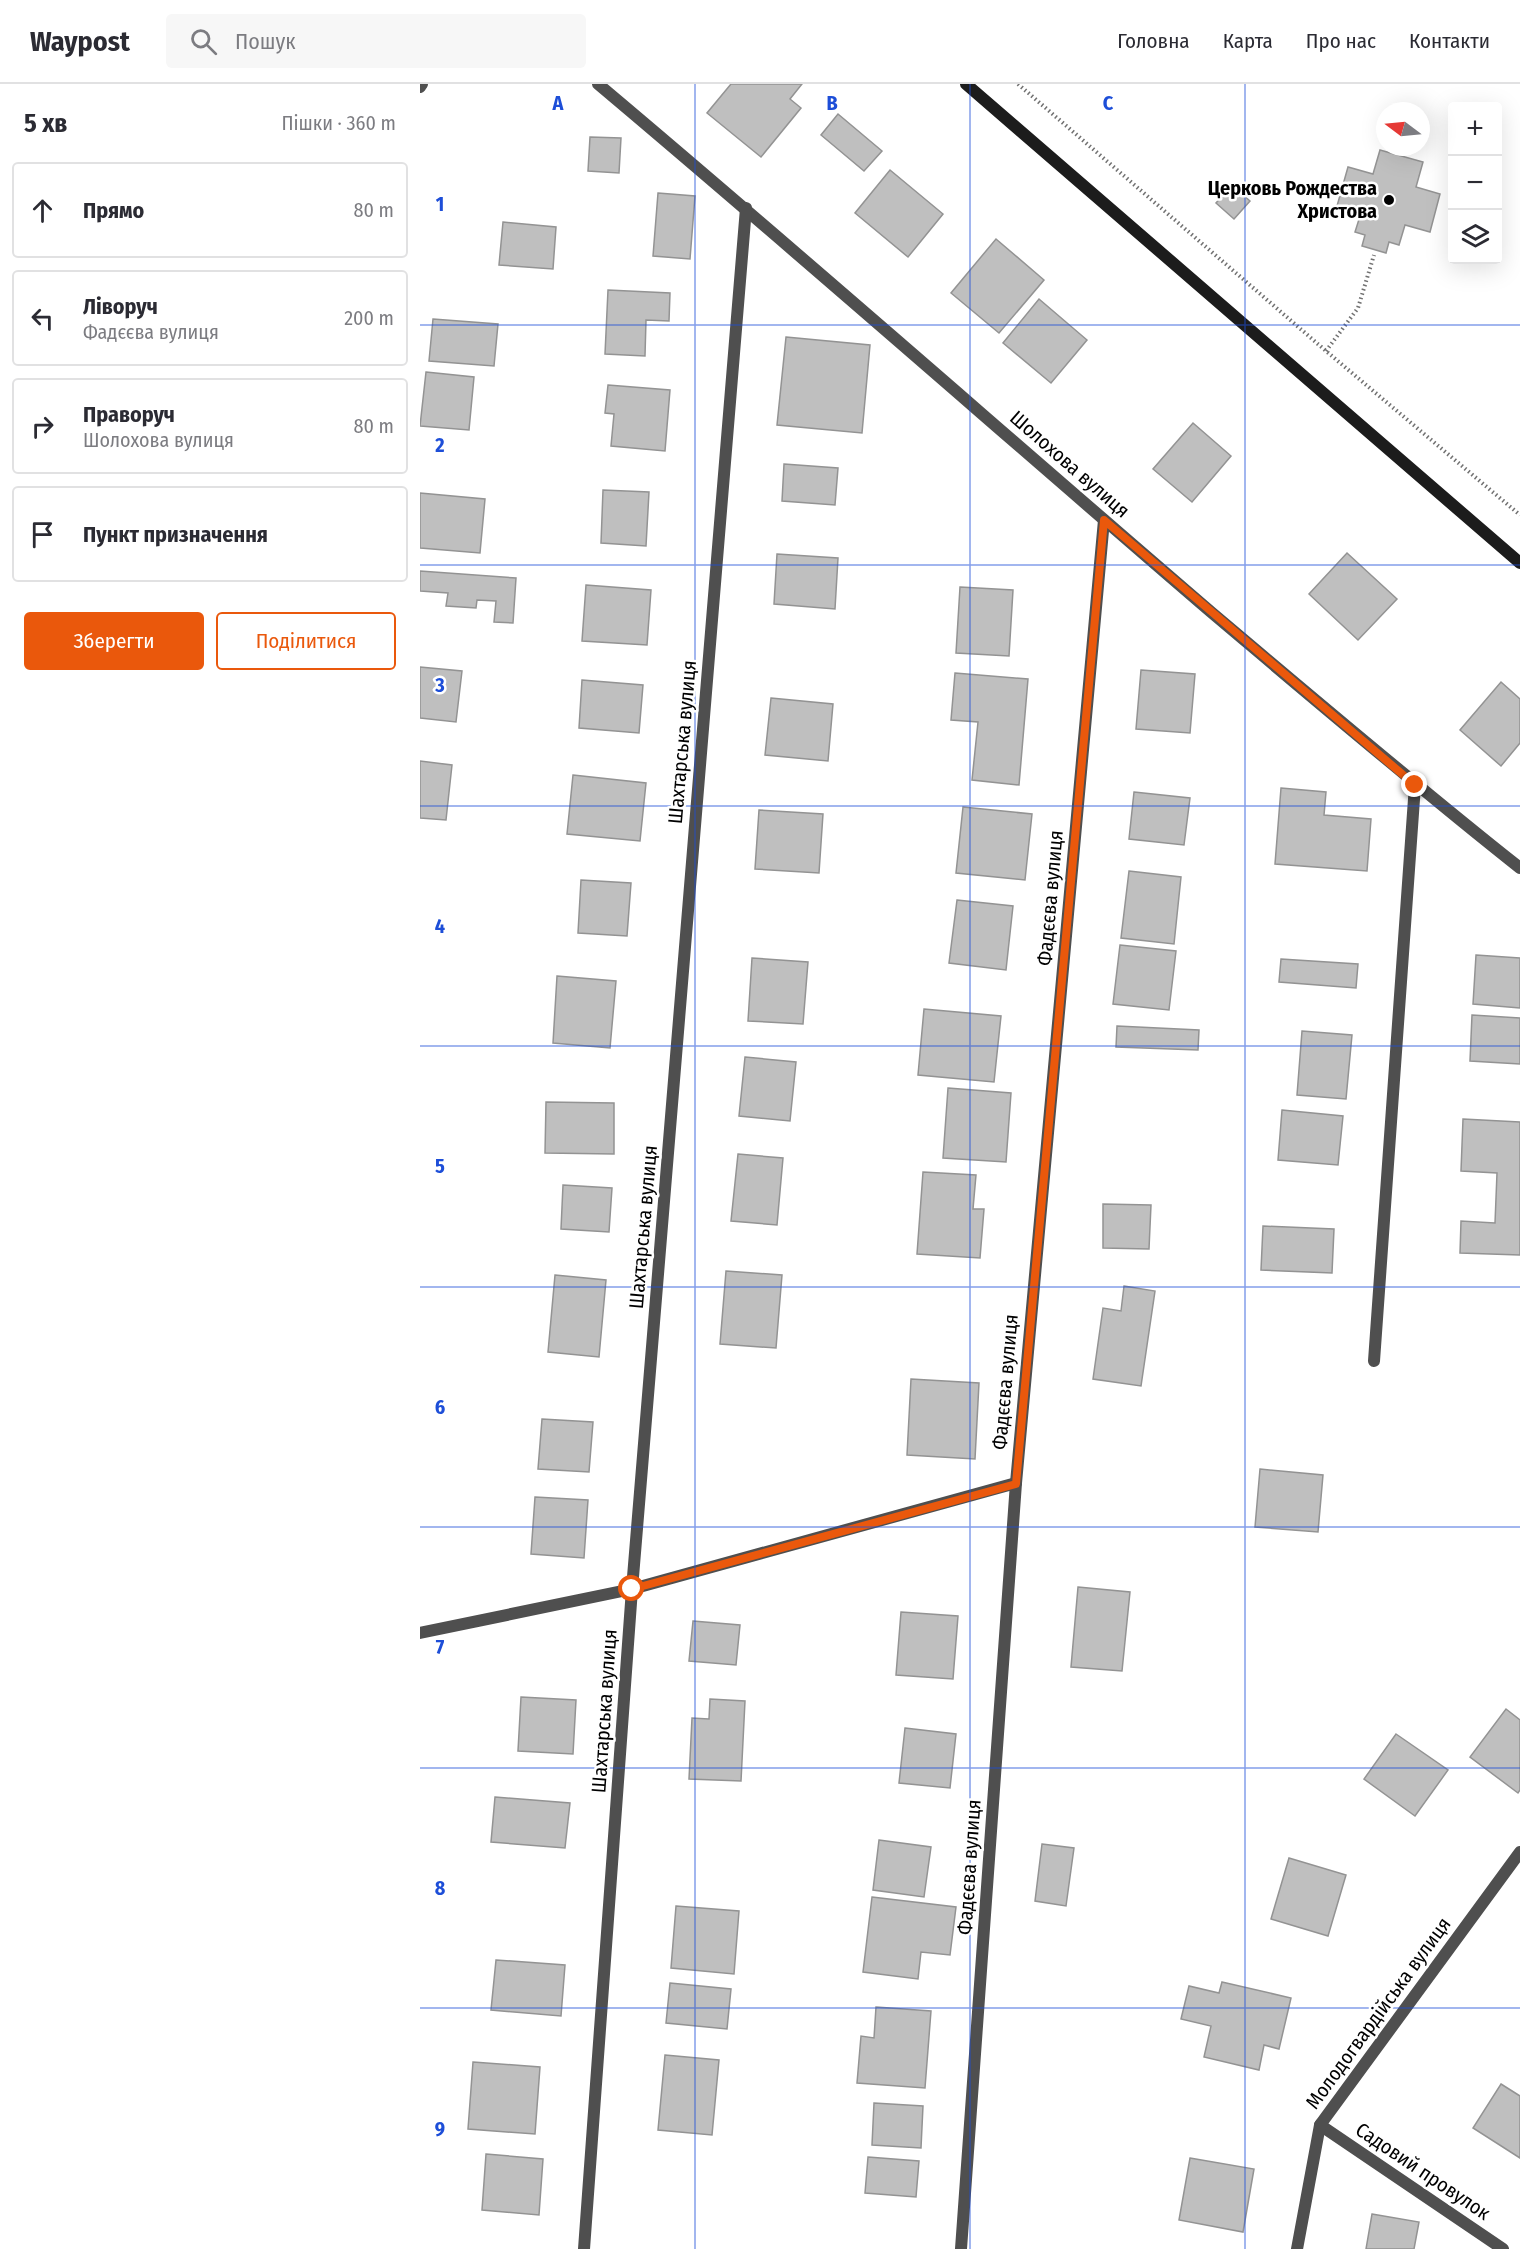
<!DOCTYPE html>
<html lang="uk">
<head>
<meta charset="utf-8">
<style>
  body { margin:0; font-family:"Fira Sans Condensed",sans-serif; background:#f7f7f7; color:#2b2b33 }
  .controls { position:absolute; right:18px; top:18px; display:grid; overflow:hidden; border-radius:6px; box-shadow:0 6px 24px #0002 }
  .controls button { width:54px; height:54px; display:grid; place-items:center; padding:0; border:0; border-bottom:2px solid #e1e1e2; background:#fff; color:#2b2b33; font:30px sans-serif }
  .compass { position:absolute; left:956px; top:18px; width:54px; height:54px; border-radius:50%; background:#fff; box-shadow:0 6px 24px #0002; rotate:286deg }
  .stop { position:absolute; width:18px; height:18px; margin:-14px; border:4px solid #ea580c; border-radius:50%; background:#fff }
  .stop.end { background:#ea580c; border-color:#fff; box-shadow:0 2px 6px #0008 }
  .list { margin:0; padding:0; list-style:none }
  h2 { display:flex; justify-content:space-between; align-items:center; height:78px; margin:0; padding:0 24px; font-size:26px }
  h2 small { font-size:20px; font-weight:400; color:#7c7c81 }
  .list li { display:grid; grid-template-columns:39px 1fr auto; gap:18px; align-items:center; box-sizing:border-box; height:96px; margin:0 12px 12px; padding:0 12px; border:2px solid #e1e1e2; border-radius:6px }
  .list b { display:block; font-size:22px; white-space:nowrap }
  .list p { margin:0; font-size:20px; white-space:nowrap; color:#7c7c81 }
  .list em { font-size:20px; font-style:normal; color:#7c7c81 }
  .actions { display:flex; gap:12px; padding:18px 24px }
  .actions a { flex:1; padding:14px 0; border:2px solid #ea580c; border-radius:6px; text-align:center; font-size:21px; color:#ea580c }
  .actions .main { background:#ea580c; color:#fff }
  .icon { flex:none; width:33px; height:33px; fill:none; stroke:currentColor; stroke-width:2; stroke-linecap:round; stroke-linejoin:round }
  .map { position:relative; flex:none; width:1100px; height:2165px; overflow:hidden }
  header { display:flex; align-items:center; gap:36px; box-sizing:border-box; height:84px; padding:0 30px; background:#fff; border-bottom:2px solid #e1e1e2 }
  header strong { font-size:28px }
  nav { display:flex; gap:33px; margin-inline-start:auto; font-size:21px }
  .search { width:420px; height:54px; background:#f7f7f7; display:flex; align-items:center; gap:15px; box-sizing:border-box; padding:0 21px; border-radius:6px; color:#7c7c81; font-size:22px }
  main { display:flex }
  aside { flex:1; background:#fff }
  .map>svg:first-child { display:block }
</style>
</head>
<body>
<header>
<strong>Waypost</strong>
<div class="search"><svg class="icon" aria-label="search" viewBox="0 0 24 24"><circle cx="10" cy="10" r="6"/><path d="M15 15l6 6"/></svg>Пошук</div>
<nav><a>Головна</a><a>Карта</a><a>Про нас</a><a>Контакти</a></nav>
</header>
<main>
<aside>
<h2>5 хв<small>Пішки · 360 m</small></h2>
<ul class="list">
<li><svg class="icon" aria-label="ahead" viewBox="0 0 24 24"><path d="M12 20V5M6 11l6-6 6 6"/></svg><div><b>Прямо</b></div><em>80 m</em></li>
<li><svg class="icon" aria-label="left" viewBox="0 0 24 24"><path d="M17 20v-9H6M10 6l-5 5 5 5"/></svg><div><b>Ліворуч</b><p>Фадєєва вулиця</p></div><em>200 m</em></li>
<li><svg class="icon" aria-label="right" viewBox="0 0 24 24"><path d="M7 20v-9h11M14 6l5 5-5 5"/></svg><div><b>Праворуч</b><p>Шолохова вулиця</p></div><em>80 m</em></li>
<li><svg class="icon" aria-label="arrive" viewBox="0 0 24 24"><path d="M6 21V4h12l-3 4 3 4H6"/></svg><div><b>Пункт призначення</b></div></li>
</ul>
<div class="actions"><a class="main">Зберегти</a><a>Поділитися</a></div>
</aside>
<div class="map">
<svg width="1100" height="2165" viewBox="0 0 1100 2165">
  <rect width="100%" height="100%" fill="#fff"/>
  <g fill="#bfbfbf" stroke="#939393" stroke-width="1.5">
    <polygon points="311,0 382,0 370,15 381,24 341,73 287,29"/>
    <polygon points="418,30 462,67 444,87 401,51"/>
    <polygon points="170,53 201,54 199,89 168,87"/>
    <polygon points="960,66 1003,78 996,103 1020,110 1010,148 985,141 979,161 969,158 966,169 942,162 945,151 935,148 941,129 917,122 928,83 953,90"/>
    <polygon points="470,86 523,130 488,173 435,129"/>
    <polygon points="812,101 830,117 814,135 796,119"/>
    <polygon points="238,109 275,112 270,175 233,172"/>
    <polygon points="83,138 136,143 133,185 79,181"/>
    <polygon points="576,155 624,196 579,249 531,209"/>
    <polygon points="188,206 250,209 249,237 226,236 225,272 185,270"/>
    <polygon points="619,215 667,256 631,299 583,259"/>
    <polygon points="13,235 78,240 74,282 9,277"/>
    <polygon points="366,253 450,261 442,349 357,341"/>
    <polygon points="6,288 54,293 49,346 0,342"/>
    <polygon points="188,301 250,306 245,367 191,362 194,330 185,329"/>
    <polygon points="773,339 811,372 772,418 733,385"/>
    <polygon points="364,380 418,384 415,421 362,417"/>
    <polygon points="183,406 229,408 226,462 181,459"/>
    <polygon points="0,409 65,415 60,469 0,464"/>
    <polygon points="927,469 977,515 938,556 889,510"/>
    <polygon points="357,470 418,474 415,525 354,520"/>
    <polygon points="0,487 96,494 93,539 74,538 76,517 57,516 56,524 26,522 28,509 0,507"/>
    <polygon points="166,501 231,506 227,561 162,557"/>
    <polygon points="540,503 593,506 589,572 536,569"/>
    <polygon points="0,583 42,587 36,638 0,634"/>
    <polygon points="721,586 775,590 770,649 716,645"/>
    <polygon points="535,589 608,595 599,701 552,696 558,638 531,636"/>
    <polygon points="162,596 223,601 219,649 159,644"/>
    <polygon points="1081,598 1100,615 1100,659 1081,682 1040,646"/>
    <polygon points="351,614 413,620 408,677 345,671"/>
    <polygon points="0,677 32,681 26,736 0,734"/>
    <polygon points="153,691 226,699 220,757 147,750"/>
    <polygon points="861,704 906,708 904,731 951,735 947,787 855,780"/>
    <polygon points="714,708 770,714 764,761 709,755"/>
    <polygon points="543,723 612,730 605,796 536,789"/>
    <polygon points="339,726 403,730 399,789 335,785"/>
    <polygon points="709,787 761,793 754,860 701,854"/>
    <polygon points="161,796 211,799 207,852 158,849"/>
    <polygon points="537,816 593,822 586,886 529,879"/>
    <polygon points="700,861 756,867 749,926 693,920"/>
    <polygon points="1056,871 1100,874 1100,924 1053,920"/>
    <polygon points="332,874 388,878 383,940 328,937"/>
    <polygon points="861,875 938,880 936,904 859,898"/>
    <polygon points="137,892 196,897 190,964 133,959"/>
    <polygon points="504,925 581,932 574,998 498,991"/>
    <polygon points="1052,931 1100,934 1100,980 1050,977"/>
    <polygon points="697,942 779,946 778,966 696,963"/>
    <polygon points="882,947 932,951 926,1015 877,1011"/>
    <polygon points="325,973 376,978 370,1037 319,1032"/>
    <polygon points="528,1004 591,1009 586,1078 523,1074"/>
    <polygon points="126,1018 194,1019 194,1070 125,1069"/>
    <polygon points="862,1026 923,1032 918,1081 858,1076"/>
    <polygon points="1043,1035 1100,1038 1100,1171 1040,1169 1041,1137 1075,1139 1077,1089 1041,1087"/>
    <polygon points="318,1070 363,1074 357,1141 311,1137"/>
    <polygon points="503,1088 556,1091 553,1125 564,1125 560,1174 497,1170"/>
    <polygon points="143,1101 192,1104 189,1148 141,1145"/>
    <polygon points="683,1120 731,1121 729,1165 683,1164"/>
    <polygon points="843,1142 914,1145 912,1189 841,1186"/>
    <polygon points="306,1187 362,1191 356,1264 300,1260"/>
    <polygon points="135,1191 186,1196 179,1273 128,1268"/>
    <polygon points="704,1202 735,1207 721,1302 673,1295 683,1224 701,1227"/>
    <polygon points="491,1295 559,1299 555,1375 487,1371"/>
    <polygon points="122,1335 173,1338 169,1388 118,1385"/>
    <polygon points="840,1385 903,1391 898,1448 835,1443"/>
    <polygon points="115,1413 168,1416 164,1474 111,1470"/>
    <polygon points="658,1503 710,1508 702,1587 651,1583"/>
    <polygon points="481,1528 538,1532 533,1595 476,1591"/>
    <polygon points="273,1537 320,1541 316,1581 269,1577"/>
    <polygon points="101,1613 156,1616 153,1670 98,1667"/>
    <polygon points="290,1615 325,1617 321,1697 269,1695 272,1634 289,1635"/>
    <polygon points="1086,1625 1100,1636 1100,1706 1098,1709 1050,1673"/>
    <polygon points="485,1644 536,1650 530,1704 479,1699"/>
    <polygon points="976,1650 1028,1686 995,1732 944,1695"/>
    <polygon points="75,1713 150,1719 145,1764 71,1758"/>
    <polygon points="459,1756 511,1763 504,1813 453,1806"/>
    <polygon points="622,1760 654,1764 646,1822 615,1817"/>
    <polygon points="869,1774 926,1791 908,1852 851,1835"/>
    <polygon points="452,1813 536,1823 530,1871 501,1868 498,1895 443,1888"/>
    <polygon points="256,1822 319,1827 314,1890 251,1884"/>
    <polygon points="76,1876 145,1881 141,1932 71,1926"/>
    <polygon points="802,1898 871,1914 859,1965 844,1961 839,1986 784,1973 791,1942 761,1935 769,1902 799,1909"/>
    <polygon points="250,1899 311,1905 307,1945 246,1939"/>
    <polygon points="456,1923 511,1927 505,2004 437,1999 441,1952 454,1954"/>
    <polygon points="245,1971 299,1976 292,2051 238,2046"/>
    <polygon points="53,1978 120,1983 115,2050 48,2045"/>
    <polygon points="1081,2000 1100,2012 1100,2074 1053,2044"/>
    <polygon points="454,2019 503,2022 501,2064 452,2061"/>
    <polygon points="66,2070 123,2075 119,2131 62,2126"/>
    <polygon points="448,2073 499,2077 496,2113 445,2109"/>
    <polygon points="770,2074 834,2085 823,2148 759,2136"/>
    <polygon points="952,2130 999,2138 994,2165 946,2165"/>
  </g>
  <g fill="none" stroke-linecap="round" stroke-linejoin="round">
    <g stroke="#717171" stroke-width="4" stroke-dasharray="1.5 3" stroke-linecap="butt">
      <polyline points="598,0 906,267 1100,431"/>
      <polyline points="906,267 938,224 954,171"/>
    </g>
    <polyline stroke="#4f4f4f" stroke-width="12" points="0,1549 212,1505 596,1399"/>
    <g stroke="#4f4f4f" stroke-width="12">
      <path d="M178,0c207,174 408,352 613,528 102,86 204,173 309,256"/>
      <polyline points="0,3 2,0"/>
      <polyline points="954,1277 995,701"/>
      <polyline points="900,2041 1083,2165"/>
      <polyline points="164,2165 212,1505 326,124"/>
      <polyline points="541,2165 596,1399 684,436"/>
      <polyline points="877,2165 900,2041 1100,1768"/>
    </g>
    <polyline stroke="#1c1c1c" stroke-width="12" points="546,0 1100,479"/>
  </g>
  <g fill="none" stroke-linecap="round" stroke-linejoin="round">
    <polyline stroke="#ea580c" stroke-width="8" points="212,1505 596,1400 684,436 995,701"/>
  </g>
  <path fill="none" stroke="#1d4ed8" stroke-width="1.5" stroke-opacity="0.55" d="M275,0v2165M550,0v2165M825,0v2165M0,241h1100M0,481h1100M0,722h1100M0,962h1100M0,1203h1100M0,1443h1100M0,1684h1100M0,1924h1100"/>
  <circle fill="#000" stroke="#fff" stroke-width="2" cx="969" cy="116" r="6"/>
  <g text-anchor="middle" stroke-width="5" stroke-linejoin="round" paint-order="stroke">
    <g font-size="20" font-weight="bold" fill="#000" stroke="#fff" text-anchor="end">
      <text x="957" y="111">Церковь Рождества<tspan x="957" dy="23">Христова</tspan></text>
    </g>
    <g font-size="20" fill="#000" stroke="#fff">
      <text transform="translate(650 380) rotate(41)" y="7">Шолохова вулиця</text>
      <text transform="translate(262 658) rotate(-85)" y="7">Шахтарська вулиця</text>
      <text transform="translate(630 814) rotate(-85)" y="7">Фадєєва вулиця</text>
      <text transform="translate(223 1143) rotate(-85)" y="7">Шахтарська вулиця</text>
      <text transform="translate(585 1298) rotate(-85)" y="7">Фадєєва вулиця</text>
      <text transform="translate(184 1627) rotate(-86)" y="7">Шахтарська вулиця</text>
      <text transform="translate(549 1783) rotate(-86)" y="7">Фадєєва вулиця</text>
      <text transform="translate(958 1929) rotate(-54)" y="7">Молодогвардійська вулиця</text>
      <text transform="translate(1003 2087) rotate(34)" y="7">Садовий провулок</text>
    </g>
  </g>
  <g font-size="20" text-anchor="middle" font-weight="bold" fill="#1d4ed8" stroke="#fff" stroke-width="5" stroke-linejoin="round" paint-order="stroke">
    <text x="138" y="26">A</text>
    <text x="412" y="26">B</text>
    <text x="688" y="26">C</text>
    <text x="20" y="127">1</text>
    <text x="20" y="368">2</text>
    <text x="20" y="608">3</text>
    <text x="20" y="849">4</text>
    <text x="20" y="1089">5</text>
    <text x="20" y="1330">6</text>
    <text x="20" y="1570">7</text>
    <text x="20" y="1811">8</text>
    <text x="20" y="2052">9</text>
  </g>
</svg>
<div class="controls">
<button>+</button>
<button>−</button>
<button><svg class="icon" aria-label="layers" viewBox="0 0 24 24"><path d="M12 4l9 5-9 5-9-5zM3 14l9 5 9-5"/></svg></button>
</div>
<svg class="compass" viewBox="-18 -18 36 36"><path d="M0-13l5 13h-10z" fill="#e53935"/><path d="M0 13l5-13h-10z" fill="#7c7c81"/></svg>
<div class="stop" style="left:212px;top:1505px"></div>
<div class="stop end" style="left:995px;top:701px"></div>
</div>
</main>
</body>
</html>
